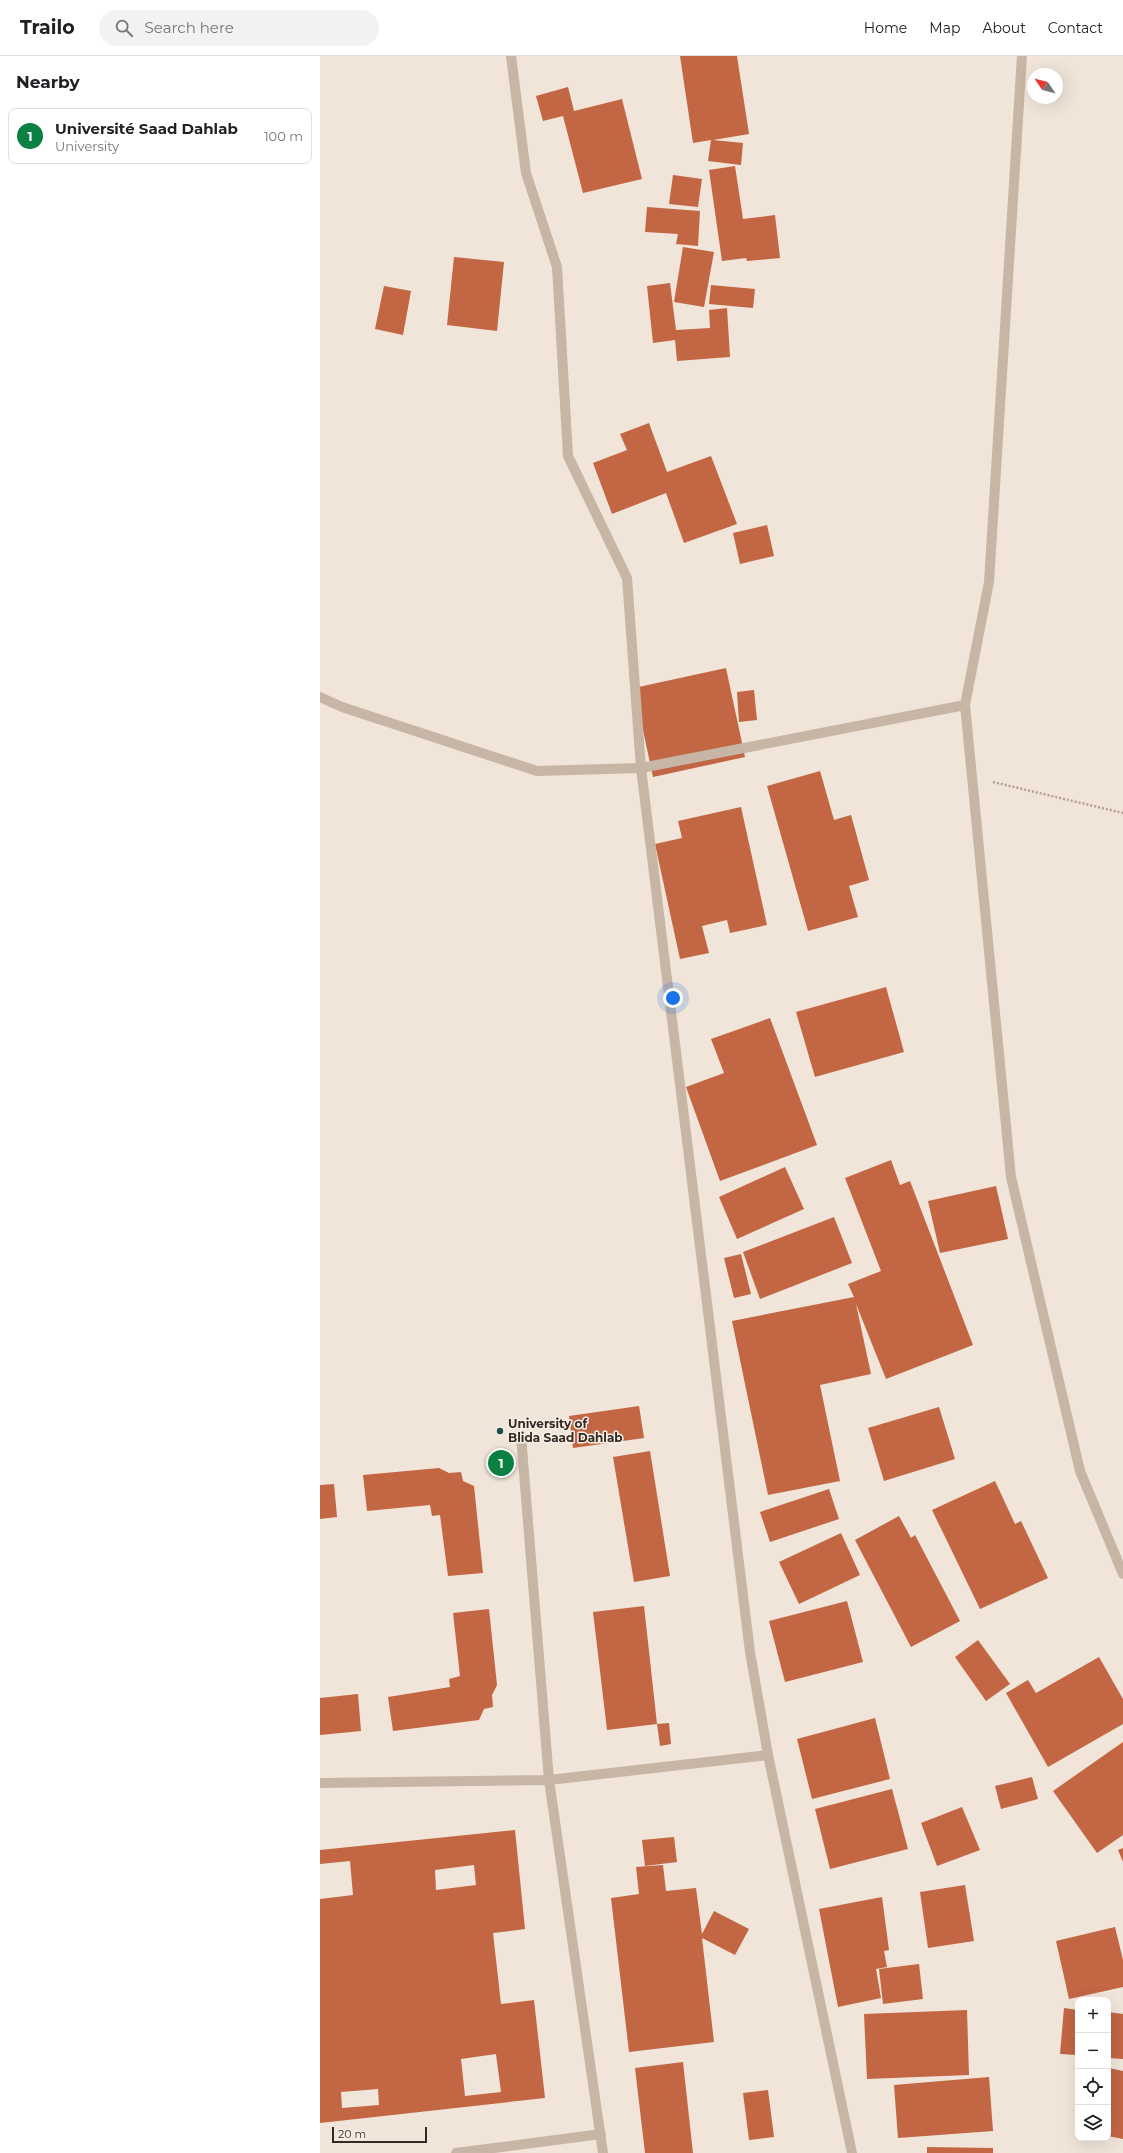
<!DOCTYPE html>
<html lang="en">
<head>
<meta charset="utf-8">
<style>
  body { margin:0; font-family:Montserrat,sans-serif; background:#f2f2f2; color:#202124 }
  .controls { position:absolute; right:12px; bottom:12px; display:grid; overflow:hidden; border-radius:8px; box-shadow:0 4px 16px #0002 }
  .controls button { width:36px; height:36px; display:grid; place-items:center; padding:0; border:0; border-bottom:1px solid #e0e0e0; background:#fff; color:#202124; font:20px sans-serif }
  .compass { position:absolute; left:707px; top:12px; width:36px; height:36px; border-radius:50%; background:#fff; box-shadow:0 4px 16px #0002; rotate:305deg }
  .scale { position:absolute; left:12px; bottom:10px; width:95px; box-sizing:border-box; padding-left:4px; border:2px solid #332a26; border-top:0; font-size:11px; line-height:14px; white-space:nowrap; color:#332a26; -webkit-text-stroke:3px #f8efe4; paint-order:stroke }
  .you { position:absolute; left:353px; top:942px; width:14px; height:14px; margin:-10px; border:3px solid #fff; border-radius:50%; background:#1a73e8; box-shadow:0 0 0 6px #1a73e833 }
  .badge { display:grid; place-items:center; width:26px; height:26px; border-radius:50%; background:#0b8043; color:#fff; font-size:13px; font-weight:700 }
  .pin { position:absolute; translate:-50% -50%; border:2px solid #fff; box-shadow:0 1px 4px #0006 }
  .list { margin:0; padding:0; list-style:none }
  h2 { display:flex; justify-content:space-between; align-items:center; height:52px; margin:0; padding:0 16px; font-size:17px }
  h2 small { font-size:13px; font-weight:400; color:#757577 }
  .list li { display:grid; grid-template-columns:26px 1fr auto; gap:12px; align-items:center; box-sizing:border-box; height:56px; margin:0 8px 8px; padding:0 8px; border:1px solid #e0e0e0; border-radius:8px }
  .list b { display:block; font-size:15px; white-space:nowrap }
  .list p { margin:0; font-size:13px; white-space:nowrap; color:#757577 }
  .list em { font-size:13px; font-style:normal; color:#757577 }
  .icon { flex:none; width:22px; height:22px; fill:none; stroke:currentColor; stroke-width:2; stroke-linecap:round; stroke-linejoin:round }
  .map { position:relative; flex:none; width:803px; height:2097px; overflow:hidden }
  header { display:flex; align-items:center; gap:24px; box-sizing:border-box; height:56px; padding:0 20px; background:#fff; border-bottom:1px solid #e0e0e0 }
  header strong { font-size:19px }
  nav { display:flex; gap:22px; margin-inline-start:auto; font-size:14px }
  .search { width:280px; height:36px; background:#f2f2f2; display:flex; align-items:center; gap:10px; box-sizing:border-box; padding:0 14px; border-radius:22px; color:#757577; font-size:15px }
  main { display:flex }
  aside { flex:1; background:#fff }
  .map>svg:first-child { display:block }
</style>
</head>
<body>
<header>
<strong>Trailo</strong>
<div class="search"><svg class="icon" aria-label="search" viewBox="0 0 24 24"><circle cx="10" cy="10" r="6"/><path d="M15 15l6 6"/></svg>Search here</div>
<nav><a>Home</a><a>Map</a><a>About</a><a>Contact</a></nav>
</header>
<main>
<aside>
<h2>Nearby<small></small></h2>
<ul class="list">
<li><span class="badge">1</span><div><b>Université Saad Dahlab</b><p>University</p></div><em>100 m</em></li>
</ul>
</aside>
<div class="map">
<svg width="803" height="2097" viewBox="0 0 803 2097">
  <rect width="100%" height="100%" fill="#f0e5d8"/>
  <g fill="#c26644" fill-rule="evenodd">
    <polygon points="360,0 417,0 429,78 393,84 423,87 421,109 388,105 391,84 373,87"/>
    <polygon points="248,31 254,55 302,43 322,123 263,137 243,60 223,65 216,40"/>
    <polygon points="415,110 423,163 455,159 460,202 427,205 426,202 402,205 389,114"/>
    <polygon points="353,119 382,123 378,151 349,148"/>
    <polygon points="327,151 380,155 378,190 356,188 358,178 325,176"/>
    <polygon points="363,191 394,196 384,251 354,246"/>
    <polygon points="134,201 184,206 177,275 127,269"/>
    <polygon points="350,227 356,274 390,272 389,254 407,252 410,301 357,305 355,284 333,287 327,230"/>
    <polygon points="391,229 435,233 433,252 389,248"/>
    <polygon points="64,230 91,235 83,279 55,273"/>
    <polygon points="329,367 347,416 391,400 417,468 364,487 346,437 292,458 273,407 307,394 300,378"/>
    <polygon points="447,469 454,500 420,508 413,477"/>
    <polygon points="406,612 425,701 333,721 314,632"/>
    <polygon points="434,634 437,664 419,666 417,636"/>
    <polygon points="500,715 514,764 531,759 549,824 529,830 538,861 488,875 447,730"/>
    <polygon points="421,751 447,869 410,877 407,864 382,870 389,897 360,903 335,788 362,782 358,765"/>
    <polygon points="566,931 584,996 495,1021 476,956"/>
    <polygon points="450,962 497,1089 400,1125 366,1031 404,1017 391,983"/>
    <polygon points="571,1104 580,1129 590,1125 653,1289 566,1323 536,1248 551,1318 500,1329 520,1425 448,1439 412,1265 534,1241 528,1228 561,1215 525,1122"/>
    <polygon points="465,1111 484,1153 417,1183 399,1141"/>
    <polygon points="676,1130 688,1183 620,1197 608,1145"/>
    <polygon points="514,1161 532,1207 440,1243 423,1196"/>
    <polygon points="421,1198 431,1238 414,1242 404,1202"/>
    <polygon points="319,1350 324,1382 253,1392 249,1360"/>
    <polygon points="619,1351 635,1403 564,1425 548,1372"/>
    <polygon points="330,1395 350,1520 314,1526 293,1401"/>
    <polygon points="119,1412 129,1417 141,1416 143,1425 154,1430 163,1517 128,1520 120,1459 112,1460 110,1449 47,1455 43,1419"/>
    <polygon points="675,1425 695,1468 701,1465 728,1522 660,1553 612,1454"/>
    <polygon points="14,1428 17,1461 0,1463 0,1429"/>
    <polygon points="509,1433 519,1463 450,1486 440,1456"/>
    <polygon points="579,1460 591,1482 595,1479 640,1565 591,1591 535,1484"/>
    <polygon points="521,1477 540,1519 479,1548 459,1506"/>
    <polygon points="527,1545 543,1606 465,1626 449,1565"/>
    <polygon points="324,1550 337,1668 287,1674 273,1556"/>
    <polygon points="169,1553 177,1629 172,1639 173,1651 164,1653 159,1664 73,1675 68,1641 130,1631 129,1623 140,1620 133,1557"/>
    <polygon points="658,1584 690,1628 666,1645 635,1601"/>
    <polygon points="779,1601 803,1643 803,1668 728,1711 686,1637 708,1624 716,1637"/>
    <polygon points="38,1638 41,1675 0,1679 0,1642"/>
    <polygon points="555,1662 570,1723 492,1743 477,1683"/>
    <polygon points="349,1667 351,1688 340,1690 337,1668"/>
    <polygon points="803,1686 803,1779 777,1797 733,1735"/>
    <polygon points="712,1721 718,1743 681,1753 675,1730"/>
    <polygon points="572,1733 588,1793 510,1813 495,1753"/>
    <polygon points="642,1751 660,1794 617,1810 601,1767"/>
    <path d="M195,1774l10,99 -32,4 8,71 33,-4 11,98 -225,25v-224l33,-4 -3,-34 -30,3v-14zM154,1809l2,20 -40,5 -1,-20zM176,1998l5,38 -36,4 -4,-37zM58,2033l1,16 -37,3 -1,-16z"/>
    <polygon points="354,1781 357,1806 325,1810 322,1784"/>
    <polygon points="803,1792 803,1806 798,1794"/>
    <polygon points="343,1809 346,1835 376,1832 382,1878 394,1855 429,1873 415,1899 382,1882 394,1986 309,1996 291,1842 319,1838 316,1811"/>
    <polygon points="645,1829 654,1885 608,1892 600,1836"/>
    <polygon points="562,1841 569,1894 564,1895 567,1911 556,1913 561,1942 518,1951 499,1853"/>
    <polygon points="795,1871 803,1904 803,1931 749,1943 736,1885"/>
    <polygon points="599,1908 603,1943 563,1948 559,1913"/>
    <polygon points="744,1952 758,1954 758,1999 740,1998"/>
    <polygon points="647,1954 649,2019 547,2023 544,1958"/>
    <polygon points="788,1956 803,1958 803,2003 788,2002"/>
    <polygon points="363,2006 373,2097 325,2097 315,2012"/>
    <polygon points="789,2012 803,2015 803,2083 788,2080"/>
    <polygon points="669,2021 673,2075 578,2082 574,2029"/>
    <polygon points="448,2034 454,2081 429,2084 423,2037"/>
    <polygon points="607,2091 673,2092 673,2097 607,2097"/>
  </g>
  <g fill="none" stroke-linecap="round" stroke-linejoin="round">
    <polyline stroke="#b39f8f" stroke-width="2.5" stroke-dasharray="2 2" stroke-linecap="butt" points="673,726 803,757"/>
    <g stroke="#c7b5a5" stroke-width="10">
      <polyline points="191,0 206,117 237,211 248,400 307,522 321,712"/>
      <polyline points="645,649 691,1121 760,1415 803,1518"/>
      <polyline points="201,1380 229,1724 283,2097"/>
      <polyline points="0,1727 229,1724 448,1699"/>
      <polyline points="136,2097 281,2078"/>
    </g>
    <g stroke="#c7b5a5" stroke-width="10">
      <polyline points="0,641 22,651 217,715 321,712 430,1596 448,1699 532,2097"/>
      <polyline points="321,712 645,649 669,526 702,0"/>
    </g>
  </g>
  <circle fill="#1d4d53" stroke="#f8efe4" stroke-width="1.5" cx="180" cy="1375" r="4"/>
  <g text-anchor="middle" stroke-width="3" stroke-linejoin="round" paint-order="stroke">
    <g font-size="12" font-weight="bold" fill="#332a26" stroke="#f8efe4" text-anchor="start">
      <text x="188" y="1372">University of<tspan x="188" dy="14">Blida Saad Dahlab</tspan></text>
    </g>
  </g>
</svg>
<div class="controls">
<button>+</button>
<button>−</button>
<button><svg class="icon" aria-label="locate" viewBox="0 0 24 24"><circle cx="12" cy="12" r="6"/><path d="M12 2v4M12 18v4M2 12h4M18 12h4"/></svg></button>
<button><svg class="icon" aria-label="layers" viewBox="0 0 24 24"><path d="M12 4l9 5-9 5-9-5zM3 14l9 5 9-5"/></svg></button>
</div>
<svg class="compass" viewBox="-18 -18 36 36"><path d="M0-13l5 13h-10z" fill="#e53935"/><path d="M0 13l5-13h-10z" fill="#757577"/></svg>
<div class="scale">20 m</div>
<div class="you"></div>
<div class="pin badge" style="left:181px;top:1407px">1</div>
</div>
</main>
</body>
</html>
